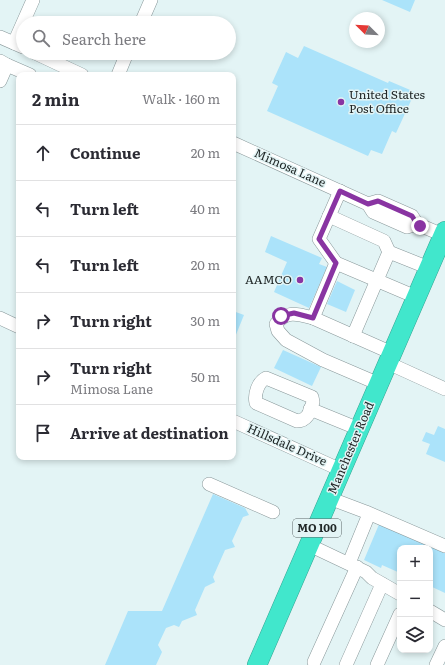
<!DOCTYPE html>
<html lang="en">
<head>
<meta charset="utf-8">
<style>
  body { margin:0; font-family:Literata,serif; background:#f7f7f7; color:#2b2b33 }
  .controls { position:absolute; right:12px; bottom:12px; display:grid; overflow:hidden; border-radius:8px; box-shadow:0 2px 6px #0003 }
  .controls button { width:36px; height:36px; display:grid; place-items:center; padding:0; border:0; border-bottom:1px solid #e1e1e2; background:#fff; color:#2b2b33; font:20px sans-serif }
  .compass { position:absolute; left:349px; top:12px; width:36px; height:36px; border-radius:50%; background:#fff; box-shadow:0 2px 6px #0003; rotate:294deg }
  .stop { position:absolute; width:12px; height:12px; margin:-9px; border:3px solid #8934a2; border-radius:50%; background:#fff }
  .stop.end { background:#8934a2; border-color:#fff; box-shadow:0 1px 4px #0008 }
  .list { margin:0; padding:0; list-style:none }
  h2 { display:flex; justify-content:space-between; align-items:center; height:52px; margin:0; padding:0 16px; font-size:17px }
  h2 small { font-size:13px; font-weight:400; color:#7c7c81 }
  .list li { display:grid; grid-template-columns:26px 1fr auto; gap:12px; align-items:center; box-sizing:border-box; height:56px; padding:0 16px; border-top:1px solid #e1e1e2 }
  .list b { display:block; font-size:15px; white-space:nowrap }
  .list p { margin:0; font-size:13px; white-space:nowrap; color:#7c7c81 }
  .list em { font-size:13px; font-style:normal; color:#7c7c81 }
  .icon { flex:none; width:22px; height:22px; fill:none; stroke:currentColor; stroke-width:2; stroke-linecap:round; stroke-linejoin:round }
  .map { position:relative; flex:none; width:445px; height:665px; overflow:hidden }
  .search { position:absolute; background:#fff; box-shadow:0 2px 6px #0003; left:16px; top:16px; width:220px; height:44px; display:flex; align-items:center; gap:10px; box-sizing:border-box; padding:0 14px; border-radius:22px; color:#7c7c81; font-size:15px }
  .panel { position:absolute; background:#fff; box-shadow:0 2px 6px #0003; left:16px; top:72px; width:220px; height:388px; border-radius:8px }
  .map>svg:first-child { display:block }
</style>
</head>
<body>
<div class="map">
<svg width="445" height="665" viewBox="0 0 445 665">
  <rect width="100%" height="100%" fill="#e3f4f5"/>
  <g fill="#abe3fa">
    <polygon points="382,0 415,0 410,12"/>
    <polygon points="304,46 388,83 389,81 415,92 396,133 392,131 382,154 371,150 368,156 267,111 278,86 272,83 286,52 298,58"/>
    <polygon points="271,236 322,258 319,264 327,267 309,308 274,292 287,262 265,252"/>
    <polygon points="337,281 355,290 346,312 327,304"/>
    <polygon points="233,311 244,315 233,342"/>
    <polygon points="283,350 321,367 312,386 274,368"/>
    <polygon points="438,426 445,429 445,462 426,454 430,444 422,441 426,432 434,435"/>
    <polygon points="213,494 245,508 249,515 243,517 232,541 235,547 225,550 213,577 215,582 205,587 195,610 197,615 182,621 179,627 174,625 166,628 158,645 162,652 156,665 105,665 128,611 162,611"/>
    <polygon points="380,522 445,552 445,593 430,586 430,548 400,548 400,573 382,565 381,568 364,560"/>
  </g>
  <g fill="none" stroke-linecap="round" stroke-linejoin="round">
    <g stroke="#89989a" stroke-width="14">
      <g id="minor">
        <polyline points="141,23 151,0"/>
        <polyline points="0,37 23,47"/>
        <polyline points="14,43 33,0"/>
        <polyline points="35,53 82,75"/>
        <polyline points="0,61 7,65 0,81"/>
        <polyline points="7,65 30,75"/>
        <polyline points="118,75 127,53"/>
        <polyline points="233,143 368,204 378,201 412,216 417,224 443,235"/>
        <polyline points="368,204 373,212 407,227 417,224"/>
        <polyline points="329,216 384,241 389,252"/>
        <polyline points="336,263 319,239 340,191"/>
        <polyline points="0,318 19,327"/>
        <path d="M313,318c-15,-4 -27,-8 -37,6l2,7 8,9 37,20 56,24"/>
        <polyline points="353,336 389,252 429,268"/>
        <polyline points="392,353 313,318 336,263 416,297"/>
        <polyline points="388,363 445,389"/>
        <path d="M266,378l46,19 1,5c-3,9 -5,19 -16,19l-41,-18c-2,-9 2,-21 10,-25z"/>
        <polyline points="310,409 359,429"/>
        <polyline points="233,421 341,470"/>
        <polyline points="209,484 273,512"/>
        <polyline points="329,498 366,512 445,546"/>
        <polyline points="309,545 366,572 372,578 400,594"/>
        <polyline points="349,563 369,514"/>
        <polyline points="430,611 445,620"/>
        <polyline points="314,662 357,567"/>
        <polyline points="346,665 382,584"/>
        <polyline points="377,665 400,614"/>
        <polyline points="436,665 445,646"/>
      </g>
    </g>
    <g stroke="#36a493" stroke-width="20">
      <polyline id="highway" points="257,665 445,231"/>
    </g>
    <use href="#minor" stroke="#fff" stroke-width="13"/>
    <use href="#highway" stroke="#41e7cc" stroke-width="19"/>
  </g>
  <g fill="none" stroke-linecap="round" stroke-linejoin="round">
    <polyline stroke="#8934a2" stroke-width="5" points="281,316 294,313 313,318 336,263 319,239 340,191 368,204 378,201 412,216 417,224 420,226"/>
  </g>
  <g fill="#8934a2" stroke="#e3f4f5" stroke-width="1.5">
    <circle cx="341" cy="102" r="4"/>
    <circle cx="300" cy="280" r="4"/>
  </g>
  <g text-anchor="middle" stroke-width="3" stroke-linejoin="round" paint-order="stroke">
    <rect fill="#e3f4f5" stroke="#5b6566" stroke-width="1" x="293" y="519" width="48" height="18" rx="3"/>
    <g font-size="11" font-weight="bold" fill="#212828">
      <text x="317" y="532">MO 100</text>
    </g>
    <g font-size="12" fill="#212828" stroke="#e3f4f5" text-anchor="start">
      <text x="349" y="99">United States<tspan x="349" dy="14">Post Office</tspan></text>
      <text x="292" y="284" text-anchor="end">AAMCO</text>
    </g>
    <g font-size="12" fill="#212828" stroke="#e3f4f5">
      <text transform="translate(290 168) rotate(24)" y="4">Mimosa Lane</text>
      <text transform="translate(287 445) rotate(24)" y="4">Hillsdale Drive</text>
      <text transform="translate(351 448) rotate(-67)" y="4">Manchester Road</text>
    </g>
  </g>
</svg>
<div class="controls">
<button>+</button>
<button>−</button>
<button><svg class="icon" aria-label="layers" viewBox="0 0 24 24"><path d="M12 4l9 5-9 5-9-5zM3 14l9 5 9-5"/></svg></button>
</div>
<svg class="compass" viewBox="-18 -18 36 36"><path d="M0-13l5 13h-10z" fill="#e53935"/><path d="M0 13l5-13h-10z" fill="#7c7c81"/></svg>
<div class="stop" style="left:281px;top:316px"></div>
<div class="stop end" style="left:420px;top:226px"></div>
<div class="search"><svg class="icon" aria-label="search" viewBox="0 0 24 24"><circle cx="10" cy="10" r="6"/><path d="M15 15l6 6"/></svg>Search here</div>
<section class="panel">
<h2>2 min<small>Walk · 160 m</small></h2>
<ul class="list">
<li><svg class="icon" aria-label="ahead" viewBox="0 0 24 24"><path d="M12 20V5M6 11l6-6 6 6"/></svg><div><b>Continue</b></div><em>20 m</em></li>
<li><svg class="icon" aria-label="left" viewBox="0 0 24 24"><path d="M17 20v-9H6M10 6l-5 5 5 5"/></svg><div><b>Turn left</b></div><em>40 m</em></li>
<li><svg class="icon" aria-label="left" viewBox="0 0 24 24"><path d="M17 20v-9H6M10 6l-5 5 5 5"/></svg><div><b>Turn left</b></div><em>20 m</em></li>
<li><svg class="icon" aria-label="right" viewBox="0 0 24 24"><path d="M7 20v-9h11M14 6l5 5-5 5"/></svg><div><b>Turn right</b></div><em>30 m</em></li>
<li><svg class="icon" aria-label="right" viewBox="0 0 24 24"><path d="M7 20v-9h11M14 6l5 5-5 5"/></svg><div><b>Turn right</b><p>Mimosa Lane</p></div><em>50 m</em></li>
<li><svg class="icon" aria-label="arrive" viewBox="0 0 24 24"><path d="M6 21V4h12l-3 4 3 4H6"/></svg><div><b>Arrive at destination</b></div></li>
</ul>
</section>
</div>
</body>
</html>
